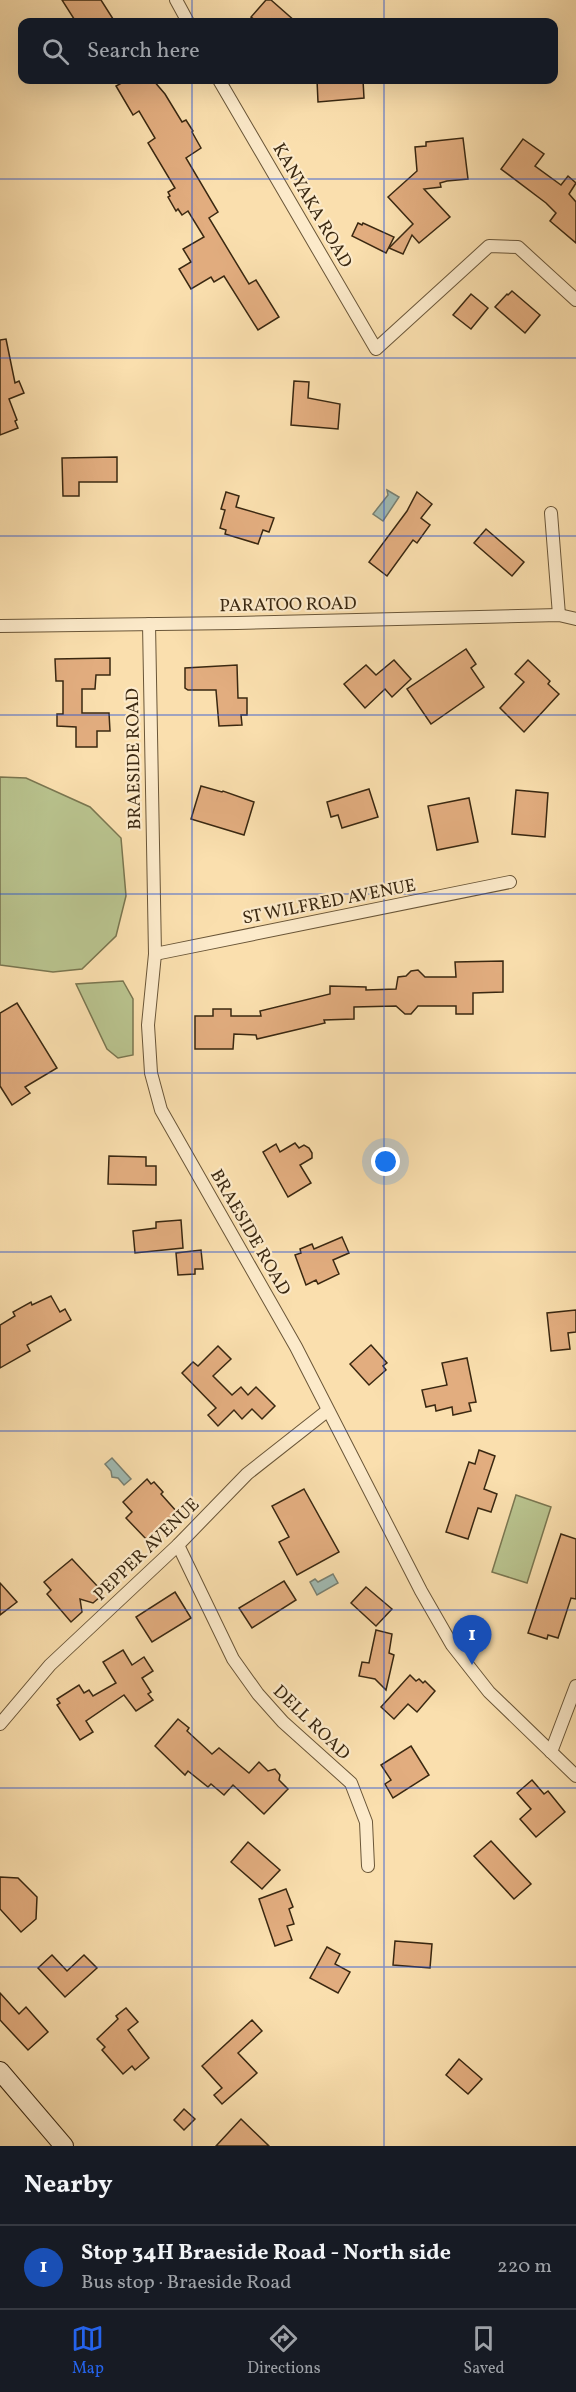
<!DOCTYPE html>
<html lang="en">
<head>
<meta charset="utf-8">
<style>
  body { margin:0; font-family:Vollkorn,serif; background:#242831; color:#f1f3f6 }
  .you { position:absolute; left:386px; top:1162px; width:21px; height:21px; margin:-15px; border:4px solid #fff; border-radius:50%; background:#1a73e8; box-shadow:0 0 0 9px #1a73e833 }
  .badge { display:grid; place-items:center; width:39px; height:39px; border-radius:50%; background:#2563eb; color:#fff; font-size:20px; font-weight:700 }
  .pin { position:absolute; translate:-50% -50px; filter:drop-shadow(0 2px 3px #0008) }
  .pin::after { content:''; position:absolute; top:32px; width:21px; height:18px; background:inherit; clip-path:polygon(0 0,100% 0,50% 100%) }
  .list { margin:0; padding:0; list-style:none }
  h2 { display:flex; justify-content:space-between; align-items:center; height:78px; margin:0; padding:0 24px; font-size:26px }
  h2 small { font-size:20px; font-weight:400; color:#9ea1a6 }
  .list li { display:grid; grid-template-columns:39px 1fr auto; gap:18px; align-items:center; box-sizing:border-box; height:84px; padding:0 24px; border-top:2px solid #363941 }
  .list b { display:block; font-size:22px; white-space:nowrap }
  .list p { margin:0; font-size:20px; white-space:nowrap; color:#9ea1a6 }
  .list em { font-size:20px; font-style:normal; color:#9ea1a6 }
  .icon { flex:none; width:33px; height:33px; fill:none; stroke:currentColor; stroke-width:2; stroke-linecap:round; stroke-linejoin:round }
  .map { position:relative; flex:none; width:576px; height:2146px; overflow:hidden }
  .search { position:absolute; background:#171b24; box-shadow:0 6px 24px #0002; left:18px; right:18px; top:18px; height:66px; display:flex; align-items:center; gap:15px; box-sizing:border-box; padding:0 21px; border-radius:12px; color:#9ea1a6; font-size:22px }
  .sheet { height:162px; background:#171b24 }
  nav { display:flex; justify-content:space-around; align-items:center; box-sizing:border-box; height:84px; border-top:2px solid #363941; background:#171b24; font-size:16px; color:#9ea1a6 }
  nav a { display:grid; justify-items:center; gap:3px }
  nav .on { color:#2563eb }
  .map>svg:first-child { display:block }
</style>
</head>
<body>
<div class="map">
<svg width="576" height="2146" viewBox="0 0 576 2146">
  <rect width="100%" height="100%" fill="#fadfae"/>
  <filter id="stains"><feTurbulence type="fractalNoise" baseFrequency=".00333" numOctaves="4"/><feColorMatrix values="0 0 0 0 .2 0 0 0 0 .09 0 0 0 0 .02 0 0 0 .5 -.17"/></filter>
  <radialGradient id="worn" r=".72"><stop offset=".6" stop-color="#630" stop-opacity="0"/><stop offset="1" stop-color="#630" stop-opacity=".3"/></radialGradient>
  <g fill="#b9c38e" stroke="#7a7650" stroke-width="1.5">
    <polygon points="0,777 26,778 90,807 121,838 126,896 116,936 82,969 53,972 0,965"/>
    <polygon points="123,981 133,999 133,1055 118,1058 107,1049 76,984"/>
    <polygon points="516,1495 551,1507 527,1583 492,1572"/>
  </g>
  <g fill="#a1bbb3" stroke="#788072" stroke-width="1.5">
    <polygon points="387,490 399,497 383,521 373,514 388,495"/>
    <polygon points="112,1458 131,1479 124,1485 118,1478 112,1477 111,1471 105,1464"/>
    <polygon points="333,1574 338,1583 317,1595 310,1582 315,1579 318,1582"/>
  </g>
  <g fill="#e2ad7f" stroke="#3a2811" stroke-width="1.5">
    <polygon points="62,0 101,0 115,22 76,22"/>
    <polygon points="266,0 271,0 296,22 258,22 251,17"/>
    <polygon points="127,80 153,80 165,94 182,122 186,120 193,131 192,132 201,148 186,158 218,212 209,218 249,284 256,280 279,317 258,330 224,276 214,282 211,277 191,289 179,269 191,262 183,249 204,237 188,211 182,215 178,209 176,211 168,197 170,196 168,192 175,188 148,143 155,138 139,111 133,115 116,86"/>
    <polygon points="317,80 363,80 364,98 318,102"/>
    <polygon points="463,138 468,179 447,181 440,183 441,187 424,189 450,217 419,243 412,235 403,254 389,248 413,224 388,197 417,171 415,147 426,146 426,142"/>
    <polygon points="523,139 544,154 535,166 561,185 568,176 576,183 569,194 576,202 576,243 550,221 556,213 546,203 501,169"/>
    <polygon points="358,223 362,225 363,223 394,237 386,253 352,236"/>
    <polygon points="512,291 540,315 525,333 495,307 507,294 508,295"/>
    <polygon points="471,294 488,308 471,329 453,315"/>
    <polygon points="6,339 15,383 19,381 24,393 9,399 17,420 15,421 18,428 0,435 0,340"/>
    <polygon points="294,381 309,382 308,398 340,404 338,429 291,425"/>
    <polygon points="117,457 117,482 79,482 79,496 63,496 62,458"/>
    <polygon points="226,492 239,496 236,507 274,518 269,532 263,530 258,544 225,534 226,530 220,528 225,510 221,509"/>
    <polygon points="417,492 432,504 421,518 430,525 417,543 413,540 387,576 369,562 407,511"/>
    <polygon points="486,529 524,562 512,576 474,543"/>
    <polygon points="466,649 476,664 471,668 484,687 431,724 407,689"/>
    <polygon points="110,658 110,675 96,675 95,689 82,689 82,713 109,713 110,731 97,731 97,747 76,747 76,727 57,726 57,714 63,714 63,681 56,681 55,659"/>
    <polygon points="394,660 411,679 392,697 385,689 365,708 344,684 366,665 376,675"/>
    <polygon points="528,660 550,681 548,684 559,694 524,732 500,708 524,682 515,674"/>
    <polygon points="237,665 238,698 247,698 247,715 241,715 242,725 219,726 216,690 188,690 185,688 185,668"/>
    <polygon points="201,786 222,792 223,791 254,802 244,835 191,819"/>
    <polygon points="369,789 378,817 342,828 338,815 331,817 327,802"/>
    <polygon points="516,790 548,793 545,837 512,834"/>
    <polygon points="469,798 478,842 437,850 428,806"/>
    <polygon points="503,961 503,992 473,993 473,1014 456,1014 456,1006 418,1006 411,1014 405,1014 396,1006 354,1007 354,1019 324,1020 325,1023 257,1039 256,1035 234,1034 233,1049 195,1049 195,1016 213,1016 213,1009 231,1009 231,1016 261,1016 260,1011 330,994 330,986 366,987 366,990 396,989 398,977 406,976 411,971 418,970 425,977 456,977 455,962"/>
    <polygon points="17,1003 57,1068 25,1087 30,1093 12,1105 0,1086 0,1013"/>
    <polygon points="295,1143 299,1148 304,1145 309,1148 312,1153 312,1158 300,1165 311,1183 288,1197 263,1152 276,1144 280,1152"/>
    <polygon points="109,1156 146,1157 146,1166 156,1166 156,1185 108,1184"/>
    <polygon points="181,1220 183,1248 135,1253 133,1231 156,1228 156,1222"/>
    <polygon points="342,1237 349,1253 333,1260 339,1274 318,1284 316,1280 306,1285 295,1255 301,1253 300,1249 312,1244 314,1249"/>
    <polygon points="201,1250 203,1269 195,1269 195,1274 178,1275 176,1253"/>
    <polygon points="51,1296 60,1312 65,1309 71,1320 27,1345 30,1351 0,1368 0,1325 15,1316 13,1312 31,1302 32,1305"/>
    <polygon points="576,1310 576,1332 568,1333 570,1349 551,1351 547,1313"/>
    <polygon points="371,1345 387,1363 383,1366 386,1370 369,1385 350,1364"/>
    <polygon points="218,1346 231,1359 213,1376 232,1395 241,1387 248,1395 256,1387 275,1406 262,1419 252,1409 242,1419 234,1410 218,1426 208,1415 216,1408 182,1373 193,1362 198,1366"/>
    <polygon points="467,1358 476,1402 469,1403 471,1411 453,1415 452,1407 436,1411 435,1405 426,1407 422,1390 447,1385 442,1363"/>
    <polygon points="479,1450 495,1456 484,1489 497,1494 491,1512 478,1508 468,1539 446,1532 469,1462 475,1464"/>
    <polygon points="147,1479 151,1484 154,1482 163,1492 161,1494 177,1512 147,1540 126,1518 132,1512 123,1502"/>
    <polygon points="304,1489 339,1552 297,1575 279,1542 289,1537 272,1506"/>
    <polygon points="561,1534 576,1539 576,1599 571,1598 558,1638 548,1635 547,1639 528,1633"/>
    <polygon points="72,1559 100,1589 100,1597 93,1603 80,1599 82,1612 71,1622 47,1594 51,1590 44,1582"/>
    <polygon points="284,1581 296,1600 252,1628 239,1608"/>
    <polygon points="0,1583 17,1602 0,1615"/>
    <polygon points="366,1587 392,1609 376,1626 351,1603"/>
    <polygon points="175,1592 191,1618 152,1642 136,1617"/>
    <polygon points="376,1630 392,1634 389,1653 394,1655 386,1690 375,1679 359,1676 362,1662 369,1663"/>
    <polygon points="123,1650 132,1665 144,1657 153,1671 142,1678 151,1692 148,1694 153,1700 136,1711 124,1695 86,1721 93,1732 80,1740 57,1705 60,1703 57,1699 79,1685 84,1693 89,1690 93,1696 116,1683 103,1662"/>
    <polygon points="410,1675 416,1681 419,1679 423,1683 425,1681 435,1691 417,1712 408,1704 394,1719 381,1707"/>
    <polygon points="178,1719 189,1728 187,1731 212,1754 219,1748 249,1773 259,1762 268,1771 275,1769 280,1775 279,1780 288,1789 264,1814 233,1785 224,1795 211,1784 208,1787 188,1771 185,1775 155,1746"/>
    <polygon points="411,1746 429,1775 393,1798 385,1784 391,1780 381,1765"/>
    <polygon points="532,1780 544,1794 548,1791 565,1812 536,1837 520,1819 531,1809 517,1793"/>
    <polygon points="491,1841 531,1884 514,1899 474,1856"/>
    <polygon points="248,1842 280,1870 262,1889 231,1862"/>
    <polygon points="0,1877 18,1878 37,1897 36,1919 21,1932 0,1909"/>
    <polygon points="286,1889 293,1907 289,1909 294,1924 287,1926 292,1940 275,1946 259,1899"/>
    <polygon points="395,1941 432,1944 430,1968 393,1965"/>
    <polygon points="327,1947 340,1954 335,1964 350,1972 338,1993 310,1978"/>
    <polygon points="52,1955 67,1971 84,1955 97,1968 65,1997 38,1968"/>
    <polygon points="0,1993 19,2014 26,2007 48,2032 28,2050 0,2020"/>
    <polygon points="126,2008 138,2022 128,2030 149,2058 135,2070 132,2066 123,2074 102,2050 105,2047 97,2039 118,2019 116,2016"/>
    <polygon points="252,2020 262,2031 238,2053 257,2073 222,2104 214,2095 222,2088 202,2066"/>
    <polygon points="459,2059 482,2079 468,2094 446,2075"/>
    <polygon points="184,2109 195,2119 184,2130 174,2120"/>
    <polygon points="241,2119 269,2146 216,2146"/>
  </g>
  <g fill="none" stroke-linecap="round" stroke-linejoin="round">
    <g stroke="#6a5638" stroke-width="14">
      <g id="street">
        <polyline points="176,0 188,22"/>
        <polyline points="219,80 376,349 489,246 518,247 576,300"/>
        <polyline points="551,513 559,615"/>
        <polyline points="149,624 155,954 148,1025 151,1073 161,1110 296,1347 421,1591 452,1645 489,1692 576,1776"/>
        <polyline points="0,626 237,623 559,615 576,619"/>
        <polyline points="155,954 510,882"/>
        <polyline points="178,1545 233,1659 258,1694 283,1722 351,1783 366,1822 368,1866"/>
        <polyline points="0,1724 50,1665 178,1545 247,1474 327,1411"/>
        <polyline points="551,1752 576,1686"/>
      </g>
    </g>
    <g stroke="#3a2811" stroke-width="20">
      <polyline id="secondary" points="0,2071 64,2146"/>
    </g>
    <use href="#street" stroke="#fceaca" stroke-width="12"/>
    <use href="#secondary" stroke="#fceaca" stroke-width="18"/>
  </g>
  <path fill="none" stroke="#1d4ed8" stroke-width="1.5" stroke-opacity="0.55" d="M192,0v22M384,0v22M192,80v2066M384,80v2066M0,179h576M0,358h576M0,536h576M0,715h576M0,894h576M0,1073h576M0,1252h576M0,1431h576M0,1610h576M0,1788h576M0,1967h576"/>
  <g text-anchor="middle" stroke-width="4.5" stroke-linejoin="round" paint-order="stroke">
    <g font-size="18" fill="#3a2811" stroke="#fceaca">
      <text transform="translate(313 205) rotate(60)" y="6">KANYAKA ROAD</text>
      <text transform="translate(288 604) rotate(-1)" y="6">PARATOO ROAD</text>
      <text transform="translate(133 759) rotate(-91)" y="6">BRAESIDE ROAD</text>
      <text transform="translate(329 901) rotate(-11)" y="6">ST WILFRED AVENUE</text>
      <text transform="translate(251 1232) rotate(60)" y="6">BRAESIDE ROAD</text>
      <text transform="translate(146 1549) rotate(-44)" y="6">PEPPER AVENUE</text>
      <text transform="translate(312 1722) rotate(44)" y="6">DELL ROAD</text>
    </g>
  </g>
  <rect width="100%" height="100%" filter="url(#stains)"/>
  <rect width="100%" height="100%" fill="url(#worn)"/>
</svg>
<div class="you"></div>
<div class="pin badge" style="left:472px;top:1665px;background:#1a4fb4">1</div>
<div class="search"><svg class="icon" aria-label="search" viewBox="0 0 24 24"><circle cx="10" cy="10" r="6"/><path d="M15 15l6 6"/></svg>Search here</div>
</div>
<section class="sheet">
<h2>Nearby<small></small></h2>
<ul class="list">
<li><span class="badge" style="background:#1a4fb4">1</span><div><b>Stop 34H Braeside Road - North side</b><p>Bus stop · Braeside Road</p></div><em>220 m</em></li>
</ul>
</section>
<nav>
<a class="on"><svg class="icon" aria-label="map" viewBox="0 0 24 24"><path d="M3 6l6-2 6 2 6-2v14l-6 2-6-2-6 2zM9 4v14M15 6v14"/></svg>Map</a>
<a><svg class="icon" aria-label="directions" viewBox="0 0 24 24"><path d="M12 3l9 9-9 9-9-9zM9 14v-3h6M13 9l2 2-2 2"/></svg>Directions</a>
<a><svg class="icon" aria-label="saved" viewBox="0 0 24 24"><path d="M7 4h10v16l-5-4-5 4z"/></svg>Saved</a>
</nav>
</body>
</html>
